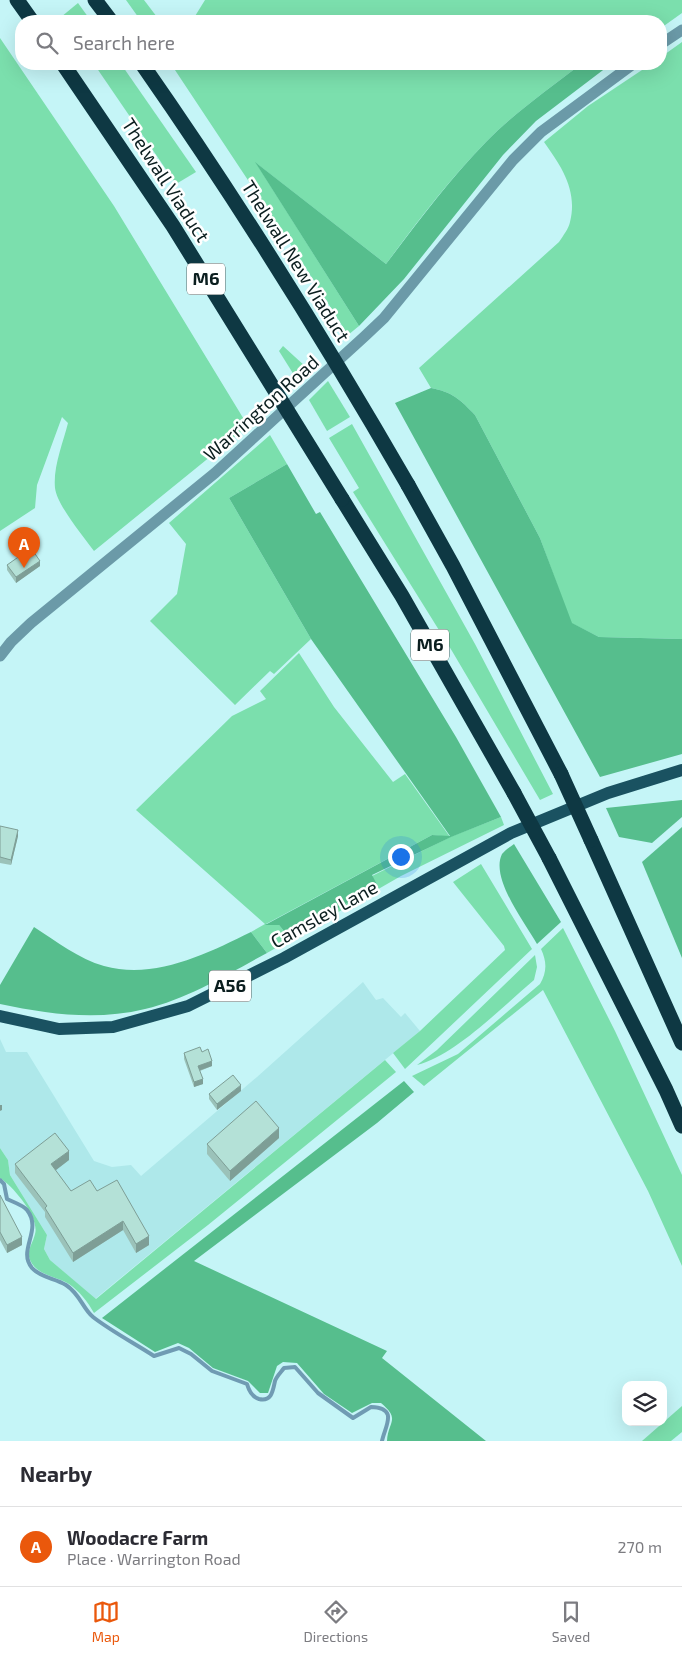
<!DOCTYPE html>
<html lang="en">
<head>
<meta charset="utf-8">
<style>
  body { margin:0; font-family:"Exo 2",sans-serif; background:#f7f7f7; color:#2b2b33 }
  .controls { position:absolute; right:15px; bottom:15px; display:grid; overflow:hidden; border-radius:10px; box-shadow:0 5px 20px #0002 }
  .controls button { width:45px; height:45px; display:grid; place-items:center; padding:0; border:0; border-bottom:1px solid #e1e1e2; background:#fff; color:#2b2b33; font:25px sans-serif }
  .you { position:absolute; left:400px; top:856px; width:18px; height:18px; margin:-12px; border:4px solid #fff; border-radius:50%; background:#1a73e8; box-shadow:0 0 0 8px #1a73e833 }
  .badge { display:grid; place-items:center; width:32px; height:32px; border-radius:50%; background:#ea580c; color:#fff; font-size:16px; font-weight:700 }
  .pin { position:absolute; translate:-50% -41px; filter:drop-shadow(0 1px 2px #0008) }
  .pin::after { content:''; position:absolute; top:26px; width:18px; height:15px; background:inherit; clip-path:polygon(0 0,100% 0,50% 100%) }
  .list { margin:0; padding:0; list-style:none }
  h2 { display:flex; justify-content:space-between; align-items:center; height:65px; margin:0; padding:0 20px; font-size:21px }
  h2 small { font-size:16px; font-weight:400; color:#7c7c81 }
  .list li { display:grid; grid-template-columns:32px 1fr auto; gap:15px; align-items:center; box-sizing:border-box; height:80px; padding:0 20px; border-top:1px solid #e1e1e2 }
  .list b { display:block; font-size:19px; white-space:nowrap }
  .list p { margin:0; font-size:16px; white-space:nowrap; color:#7c7c81 }
  .list em { font-size:16px; font-style:normal; color:#7c7c81 }
  .icon { flex:none; width:28px; height:28px; fill:none; stroke:currentColor; stroke-width:2; stroke-linecap:round; stroke-linejoin:round }
  .map { position:relative; flex:none; width:682px; height:1441px; overflow:hidden }
  .search { position:absolute; background:#fff; box-shadow:0 5px 20px #0002; left:15px; right:15px; top:15px; height:55px; display:flex; align-items:center; gap:12px; box-sizing:border-box; padding:0 18px; border-radius:20px; color:#7c7c81; font-size:19px }
  .sheet { height:145px; background:#fff }
  nav { display:flex; justify-content:space-around; align-items:center; box-sizing:border-box; height:70px; border-top:1px solid #e1e1e2; background:#fff; font-size:14px; color:#7c7c81 }
  nav a { display:grid; justify-items:center; gap:2px }
  nav .on { color:#ea580c }
  .map>svg:first-child { display:block }
</style>
</head>
<body>
<div class="map">
<svg width="682" height="1441" viewBox="0 0 682 1441">
  <rect width="100%" height="100%" fill="#c5f5f7"/>
  <polygon fill="#aee8ea" points="363,982 376,1000 383,998 401,1017 405,1013 420,1031 95,1299 50,1260 44,1249 47,1235 10,1175 8,1160 0,1148 0,1039 6,1052 27,1052 94,1161 112,1167 131,1165 141,1176 257,1077"/>
  <g fill="#7bdfad" fill-rule="evenodd">
    <polygon points="126,0 144,0 160,21 141,21"/>
    <polygon points="205,0 682,0 682,13 661,28 661,21 192,21"/>
    <polygon points="78,3 91,21 64,21 61,17"/>
    <path d="M0,38l114,168 134,220 -154,125c-11,-15 -37,-46 -39,-63 -2,-21 8,-45 13,-65l-6,-6 -25,68 -2,23 -35,23z"/>
    <path d="M682,42v597l-83,-2 -28,-14 -31,-85 -65,-123c-15,-16 -23,-23 -44,-27l-12,-20 140,-126c4,-6 10,-14 11,-20 8,-32 -9,-56 -26,-80l44,-36 63,-42h10v-7z"/>
    <polygon points="94,64 121,64 196,172 176,184"/>
    <path d="M171,64h410c-32,25 -67,49 -95,78 -37,38 -69,80 -100,122l-130,-101 103,163 -11,9 -53,-84z"/>
    <polygon points="283,346 306,367 314,359 318,364 299,383 279,351"/>
    <polygon points="328,381 350,417 327,431 309,400"/>
    <polygon points="352,424 475,644 553,794 540,800 452,651 353,492 359,488 329,438"/>
    <polygon points="270,435 287,464 229,498 311,639 274,674 270,671 235,705 150,621 177,594 186,544 169,523"/>
    <path d="M299,653l35,54 59,75 12,-8 45,63 51,-20 3,8 -103,51 -134,77 -16,-21 14,-8 -129,-114 96,-94 34,-17 -6,-8zM432,835l18,2 -78,39 6,10 -90,50 -9,-11 -13,-1z"/>
    <polygon points="481,864 532,949 405,1069 393,1053 420,1031 505,950 504,946 453,882"/>
    <path d="M563,928l52,103 67,144v91l-34,-75 -105,-201 -119,96 -12,-10 46,-22 82,-70c7,-12 7,-22 1,-35z"/>
    <path d="M535,955l2,12 -3,13c-31,26 -78,75 -117,85l20,-15z"/>
    <path d="M385,1060l11,12 -188,153 -114,88c-6,-11 -15,-22 -25,-29 -13,-8 -33,-9 -39,-24 -4,-9 3,-17 5,-26 5,-16 -22,-48 -35,-56v-30l8,12 2,15 37,60 -3,14 6,11 46,39z"/>
    <polygon points="682,1406 682,1432 671,1441 642,1441"/>
  </g>
  <g fill="#56be8d">
    <path d="M581,64h30l-75,57 -33,34 -99,124 -45,47 -104,-164 131,102c32,-42 63,-84 100,-122 28,-29 63,-53 95,-78z"/>
    <path d="M431,388c21,4 29,11 44,27l65,123 32,85 27,14 83,2v115l-82,23 -205,-374z"/>
    <polygon points="287,464 316,514 320,512 456,737 501,817 451,837 372,875 378,886 288,936 279,925 265,925 432,835 450,836 311,639 229,498"/>
    <polygon points="682,800 682,817 652,843 619,837 606,808"/>
    <polygon points="682,827 682,958 642,862"/>
    <path d="M514,844l47,78 -24,22c-12,-21 -47,-66 -35,-90 3,-4 8,-7 12,-10z"/>
    <path d="M34,927c22,14 45,32 70,39 51,14 102,-12 147,-34l16,21c-39,21 -79,46 -122,56 -49,12 -97,5 -145,-5v-19z"/>
    <path d="M404,1081l10,11 -37,31 -183,138 193,90 -5,7 104,83h-99c1,-20 14,-21 -6,-38h-9l-20,10 -28,-19 -27,-31 -14,-1 -6,4 -9,27h-8l-12,-12 -35,-13 -24,-20 -11,-5 -23,9 -53,-34z"/>
  </g>
  <g fill="none" stroke-linecap="round" stroke-linejoin="round">
    <path stroke="#709bb3" stroke-width="4" d="M0,1180l4,4 3,15c6,3 16,6 20,11 16,20 -10,40 5,58 9,10 23,10 34,17 14,9 17,24 27,32 18,14 41,26 61,39l25,-8 12,6 21,17 35,13c2,7 5,13 12,15 13,3 14,-9 16,-18 1,-4 6,-9 9,-13l11,-1 23,26 35,25 18,-11c28,1 14,19 11,34"/>
    <g stroke="#6b9aa8" stroke-width="11">
      <polyline points="661,44 682,30"/>
      <polyline points="0,656 11,642 31,623 215,473 365,336 384,318 513,160 541,132 633,64"/>
    </g>
    <polyline stroke="#1a5261" stroke-width="12" points="0,1016 59,1029 113,1027 188,1006 284,958 511,833 608,793 682,770"/>
    <g stroke="#0e3843" stroke-width="15">
      <polyline points="17,0 32,21"/>
      <polyline points="95,0 111,21"/>
      <polyline points="408,485 453,566 561,774"/>
      <polyline points="342,499 402,596 514,793"/>
      <polyline points="591,840 682,1043"/>
      <polyline points="549,858 666,1090 682,1126"/>
    </g>
    <g stroke="#0e3843" stroke-width="15">
      <polyline points="63,64 173,226 342,499"/>
      <path d="M142,64c95,136 183,277 266,421"/>
      <polyline points="561,774 591,840"/>
      <polyline points="514,793 549,858"/>
    </g>
  </g>
  <g fill="#9bc2b9">
    <polygon points="7,565 40,566 16,583 7,570"/>
    <polygon points="0,826 18,836 11,865 0,863"/>
    <polygon points="202,1052 212,1066 200,1071 203,1084 194,1087 184,1059 184,1053"/>
    <polygon points="241,1091 217,1110 209,1099 209,1094"/>
    <polygon points="279,1138 230,1181 207,1154 207,1144"/>
    <polygon points="69,1160 55,1170 71,1191 97,1191 149,1245 136,1253 123,1230 73,1262 45,1217 45,1212 15,1173 15,1164"/>
    <polygon points="0,1195 22,1245 7,1253 0,1240"/>
  </g>
  <g fill="#7e9e96">
    <polygon points="40,561 40,566 16,583 16,577"/>
    <polygon points="18,830 18,836 11,865 11,860"/>
    <polygon points="212,1061 212,1066 198,1071 198,1066"/>
    <polygon points="203,1079 203,1084 194,1087 194,1082"/>
    <polygon points="241,1085 241,1091 217,1110 217,1104"/>
    <polygon points="0,1105 2,1105 2,1110 0,1111"/>
    <polygon points="279,1128 279,1138 230,1181 230,1171"/>
    <polygon points="69,1151 69,1160 51,1174 51,1164"/>
    <polygon points="123,1221 123,1230 73,1262 73,1253"/>
    <polygon points="149,1236 149,1245 136,1253 136,1244"/>
    <polygon points="22,1237 22,1245 7,1253 7,1245"/>
  </g>
  <g fill="#b4e1d7" stroke="#7e9e96">
    <polygon points="31,548 40,561 16,577 7,565"/>
    <polygon points="0,826 18,830 11,860 0,857"/>
    <polygon points="200,1047 202,1052 208,1049 212,1061 198,1066 203,1079 194,1082 184,1053"/>
    <polygon points="233,1075 241,1085 217,1104 209,1094"/>
    <polygon points="256,1101 279,1128 230,1171 207,1144"/>
    <polygon points="55,1133 69,1151 51,1164 71,1191 90,1180 97,1191 117,1180 149,1236 136,1244 123,1221 73,1253 45,1208 47,1206 15,1164"/>
    <polygon points="0,1195 22,1237 7,1245 0,1232"/>
  </g>
  <g text-anchor="middle" stroke-width="5" stroke-linejoin="round" paint-order="stroke">
    <g fill="#fff" stroke="#546262" stroke-width="1">
      <rect x="187" y="263.5" width="38" height="31" rx="4"/>
      <rect x="411" y="629.5" width="38" height="31" rx="4"/>
      <rect x="209" y="970.5" width="42" height="31" rx="4"/>
    </g>
    <g font-size="18" font-weight="bold" fill="#0b1e1f">
      <text x="206" y="285">M6</text>
      <text x="430" y="651">M6</text>
      <text x="230" y="992">A56</text>
    </g>
    <g font-size="19" fill="#0b1e1f" stroke="#fff">
      <text transform="translate(166 180) rotate(57)" y="7">Thelwall Viaduct</text>
      <text transform="translate(296 261) rotate(58)" y="7">Thelwall New Viaduct</text>
      <text transform="translate(261 408) rotate(-42)" y="7">Warrington Road</text>
      <text transform="translate(324 914) rotate(-29)" y="7">Camsley Lane</text>
    </g>
  </g>
</svg>
<div class="controls">
<button><svg class="icon" aria-label="layers" viewBox="0 0 24 24"><path d="M12 4l9 5-9 5-9-5zM3 14l9 5 9-5"/></svg></button>
</div>
<div class="you"></div>
<div class="pin badge" style="left:24px;top:568px">A</div>
<div class="search"><svg class="icon" aria-label="search" viewBox="0 0 24 24"><circle cx="10" cy="10" r="6"/><path d="M15 15l6 6"/></svg>Search here</div>
</div>
<section class="sheet">
<h2>Nearby<small></small></h2>
<ul class="list">
<li><span class="badge">A</span><div><b>Woodacre Farm</b><p>Place · Warrington Road</p></div><em>270 m</em></li>
</ul>
</section>
<nav>
<a class="on"><svg class="icon" aria-label="map" viewBox="0 0 24 24"><path d="M3 6l6-2 6 2 6-2v14l-6 2-6-2-6 2zM9 4v14M15 6v14"/></svg>Map</a>
<a><svg class="icon" aria-label="directions" viewBox="0 0 24 24"><path d="M12 3l9 9-9 9-9-9zM9 14v-3h6M13 9l2 2-2 2"/></svg>Directions</a>
<a><svg class="icon" aria-label="saved" viewBox="0 0 24 24"><path d="M7 4h10v16l-5-4-5 4z"/></svg>Saved</a>
</nav>
</body>
</html>
